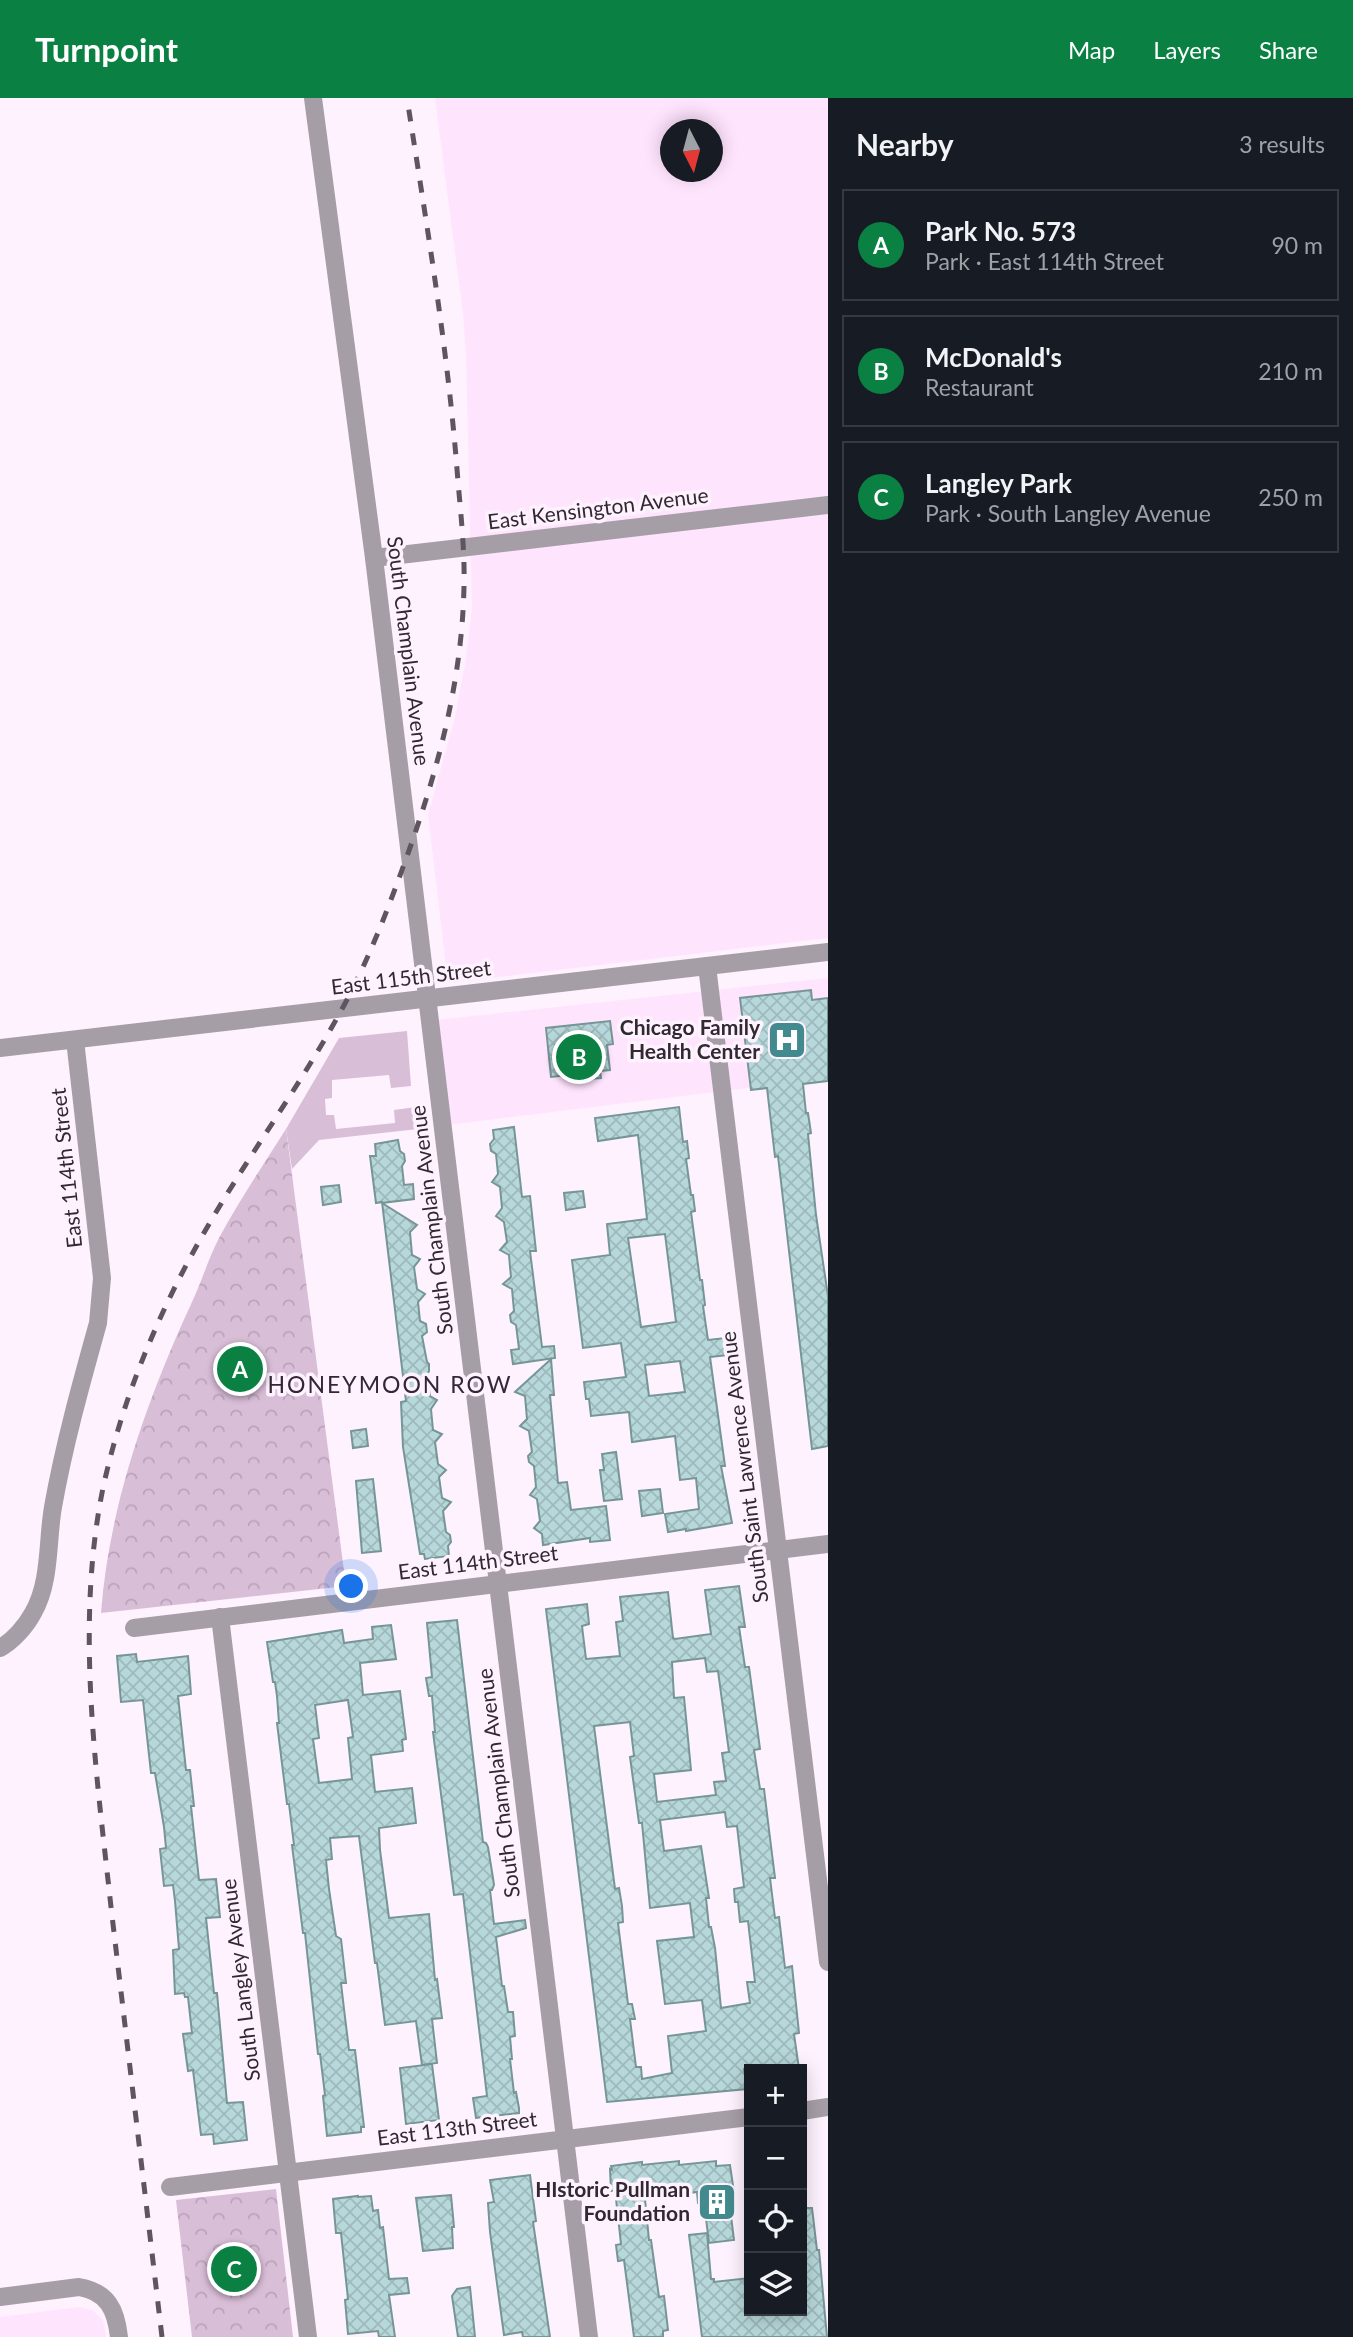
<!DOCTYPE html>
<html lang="en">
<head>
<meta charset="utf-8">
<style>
  body { margin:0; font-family:Lato,sans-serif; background:#242831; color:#f1f3f6 }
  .controls { position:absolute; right:21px; bottom:21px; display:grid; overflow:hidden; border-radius:0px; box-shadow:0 4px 18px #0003 }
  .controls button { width:63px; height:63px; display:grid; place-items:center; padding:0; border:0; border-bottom:2px solid #363941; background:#171b24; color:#f1f3f6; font:35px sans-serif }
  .compass { position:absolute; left:660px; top:21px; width:63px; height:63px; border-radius:50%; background:#171b24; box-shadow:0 4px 18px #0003; rotate:174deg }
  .you { position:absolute; left:352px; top:1489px; width:24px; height:24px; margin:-18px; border:5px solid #fff; border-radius:50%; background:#1a73e8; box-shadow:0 0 0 10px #1a73e833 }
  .badge { display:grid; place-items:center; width:46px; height:46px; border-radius:50%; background:#0b8043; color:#fff; font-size:23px; font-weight:700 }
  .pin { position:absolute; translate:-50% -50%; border:4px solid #fff; box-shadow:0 2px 7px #0006 }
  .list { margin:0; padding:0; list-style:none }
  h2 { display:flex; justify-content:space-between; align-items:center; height:91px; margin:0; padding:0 28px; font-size:30px }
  h2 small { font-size:23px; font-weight:400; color:#9ea1a6 }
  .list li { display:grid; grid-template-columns:46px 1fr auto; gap:21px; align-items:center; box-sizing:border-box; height:112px; margin:0 14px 14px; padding:0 14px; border:2px solid #363941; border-radius:0px }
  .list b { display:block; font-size:26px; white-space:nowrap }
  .list p { margin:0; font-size:23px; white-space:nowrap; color:#9ea1a6 }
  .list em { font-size:23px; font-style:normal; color:#9ea1a6 }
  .icon { flex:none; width:38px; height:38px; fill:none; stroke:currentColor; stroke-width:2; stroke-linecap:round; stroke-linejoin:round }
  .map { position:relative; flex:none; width:828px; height:2239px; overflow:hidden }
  header { display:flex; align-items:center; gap:42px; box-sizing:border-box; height:98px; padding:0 35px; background:#0b8043; color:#fff }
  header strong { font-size:33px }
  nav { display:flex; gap:38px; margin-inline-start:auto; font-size:24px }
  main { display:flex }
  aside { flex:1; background:#171b24 }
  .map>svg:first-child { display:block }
</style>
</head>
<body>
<header>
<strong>Turnpoint</strong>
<nav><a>Map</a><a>Layers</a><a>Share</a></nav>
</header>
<main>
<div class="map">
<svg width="828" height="2239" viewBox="0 0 828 2239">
  <defs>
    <pattern id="forest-crowns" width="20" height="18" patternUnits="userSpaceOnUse" patternTransform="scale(1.75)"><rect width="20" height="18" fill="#d9bed8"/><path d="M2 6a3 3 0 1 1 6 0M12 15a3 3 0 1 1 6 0" fill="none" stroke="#bba3ba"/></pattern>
    <pattern id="building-cross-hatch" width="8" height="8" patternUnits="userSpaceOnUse" patternTransform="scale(1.75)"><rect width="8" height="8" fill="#b7d8da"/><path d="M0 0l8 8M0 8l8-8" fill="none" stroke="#9eb9bc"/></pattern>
  </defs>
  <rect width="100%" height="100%" fill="#fef2fe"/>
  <g fill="#ffe4fe" fill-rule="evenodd">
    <path d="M435,0h393v840l-380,45 -20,-168 27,-98 10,-53 7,-55 -6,-254 -3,-41zM670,32h42v42h-42z"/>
    <polygon points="828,880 828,980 448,1027 435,922"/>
    <polygon points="79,2209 92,2212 103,2222 106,2239 0,2239 0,2219"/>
  </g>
  <polygon fill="#d9bed8" points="407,933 411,988 391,990 389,977 332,982 332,1000 325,1001 326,1017 334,1017 336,1031 395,1025 394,1012 416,1009 418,1031 319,1042 292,1071 286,1031 339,940"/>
  <g fill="url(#forest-crowns)">
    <path d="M286,1031l60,457 -245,27c8,-107 46,-214 91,-311 10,-21 16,-43 27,-64 20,-37 44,-73 67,-109z"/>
    <polygon points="276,2091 293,2239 192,2239 176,2102"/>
  </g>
  <g fill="url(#building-cross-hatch)" stroke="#769597" stroke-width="2" fill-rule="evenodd">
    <polygon points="811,892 812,902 828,900 828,983 803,986 806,1015 808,1015 811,1035 808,1036 816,1117 828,1198 828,1348 812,1351 778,1058 775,1059 767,990 751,992 740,900"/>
    <polygon points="610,923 613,946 607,947 610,972 600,973 601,980 586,981 585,975 551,979 546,930"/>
    <path d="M679,1009l4,35 4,-1 2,17 -3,1 5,36h2l2,16 -4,1 9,68h2l3,25 -2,1 5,34 17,-2 2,17 -17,2 15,109h-4l11,57 -46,8v-2l-18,3 -3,-18 34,-5 -3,-31 -16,2 -5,-44 -43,6 -3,-30 -38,4 -2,-17h-3l-2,-17 42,-5 -5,-34 -38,5 -11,-88 38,-5 -3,-31 40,-5 -9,-84 -40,6 -3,-23zM665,1136l11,88 -35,5 -13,-89zM680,1263l5,31 -36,4 -4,-31z"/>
    <polygon points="514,1029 522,1099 530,1098 536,1153 530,1153 542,1249 554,1248 555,1260 513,1266 511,1252 519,1251 516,1227 511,1224 510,1217 514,1213 512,1191 503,1186 511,1179 510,1169 509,1157 500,1152 507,1144 504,1124 496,1118 502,1110 500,1089 492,1084 498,1076 496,1056 491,1053 490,1046 494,1041 493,1032"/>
    <polygon points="398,1042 400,1053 404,1056 405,1063 402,1068 404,1087 413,1086 414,1101 382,1105 417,1127 410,1134 412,1157 420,1161 414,1169 417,1191 425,1196 418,1204 420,1223 426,1226 427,1234 422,1238 427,1264 429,1266 429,1273 427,1277 430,1298 437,1302 431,1311 433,1332 442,1336 435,1344 438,1366 446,1372 439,1379 442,1400 451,1404 443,1413 446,1434 450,1437 451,1444 448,1448 449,1458 425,1461 424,1456 420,1456 403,1349 401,1304 406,1303 382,1104 376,1105 370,1058 376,1058 375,1046"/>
    <polygon points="339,1087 341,1104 323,1107 321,1089"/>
    <polygon points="583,1093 585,1109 566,1112 564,1095"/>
    <polygon points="551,1261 554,1297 550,1297 558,1385 567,1384 571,1412 606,1408 610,1442 590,1444 590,1440 543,1447 542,1436 534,1430 540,1423 537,1401 530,1397 536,1389 534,1368 529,1364 528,1358 532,1354 529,1333 520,1328 527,1321 525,1298 515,1294"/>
    <polygon points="366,1331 368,1348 353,1350 351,1333"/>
    <polygon points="616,1354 622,1401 604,1403 600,1372 604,1372 602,1356"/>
    <polygon points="373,1381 381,1453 362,1455 356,1383"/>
    <polygon points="660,1391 663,1415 642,1418 639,1393"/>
    <path d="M739,1488l6,41h-6l6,40h4l11,82 -6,1 6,39h4l5,41 6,48h-5l5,40 4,-1 6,51 7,-2 7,67 -5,1 5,35h-55l3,20 -140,13 -61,-493 41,-5 2,20 -7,2 4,33 34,-3 -4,-34 7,-1 -3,-24 48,-5 5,46 2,1 36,-5 -6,-44zM705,1560l2,14 11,-1 11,81 -7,1 4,28 -12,1 2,13 -59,7 -3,-28 37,-4 -7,-73 -10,1 -2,-36zM630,1624l4,34 -4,1 9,66h3l8,85 40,-5 4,34 -37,4 8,63 37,-4 4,31 -38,5 4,37 -30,6 -1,-12h-5l-6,-48h5l-3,-15h-4l-10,-81 5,-1 -1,-16 -3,-18 -4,1 -21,-163zM725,1714l2,15 10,-1 7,61 -10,2 1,13h3l2,20 8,-1 7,61h-8l3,21 -29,5 -6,-60 -4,-21h-2l-3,-29h3l-8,-52 -37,5 -4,-31z"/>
    <polygon points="457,1522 483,1744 486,1745 488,1749 493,1780 494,1787 492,1792 490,1792 494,1826 525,1822 526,1830 496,1839 502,1888 504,1888 508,1914 513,1914 515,1938 510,1939 512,1961 510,1961 514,1995 516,1994 519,2010 519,2015 476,2020 473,2000 487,1998 463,1796 454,1797 433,1634 435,1634 432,1598 429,1598 426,1580 432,1579 427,1525"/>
    <path d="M391,1527l5,34 -36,4 3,32 37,-4 6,48 -4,1 1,11 -32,4 4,37 37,-4 4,35 -37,5 1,22 9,68 40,-4 6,66 2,-1 5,39 -10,1 5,44 -15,2 -6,-44 -31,4 -8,-62h-2l-16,-127 -29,2 2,21 -6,1 3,29 7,47 5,3 5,44h-5l3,26 5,41h6l9,77h-3v5l-34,4 -4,-40 2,-1 -5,-41h-2l-13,-121h-2l-11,-88h2l-5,-41h-2l-10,-81h2l-2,-27 -2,-14h-2l-6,-40 75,-12 2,13 29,-4 -1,-12zM348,1602l5,37 -5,1 4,41 -33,4 -6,-44 6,-1 -4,-33z"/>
    <polygon points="136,1556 137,1564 188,1558 191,1596 178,1598 186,1672 190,1672 194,1708 191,1708 199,1782 216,1781 220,1819 206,1820 214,1895 217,1895 227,2005 243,2004 247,2042 214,2046 213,2036 201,2037 193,1972 188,1973 183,1936 192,1935 188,1899 185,1899 184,1895 175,1896 173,1852 179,1851 175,1803 173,1787 164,1788 160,1751 166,1750 164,1729 155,1675 151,1675 143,1602 121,1604 117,1558"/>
    <polygon points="432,1966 439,2022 406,2026 400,1970"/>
    <polygon points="679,2063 679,2067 716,2063 716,2068 730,2067 735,2101 729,2102 734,2142 709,2145 704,2104 698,2105 697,2094 645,2101 649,2142 651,2142 659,2199 664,2198 668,2232 663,2233 663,2239 634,2239 624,2162 618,2163 616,2147 621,2146 615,2092 611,2093 610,2071 612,2072 611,2068 642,2064 642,2067"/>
    <polygon points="530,2077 536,2123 533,2124 550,2239 523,2239 522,2234 504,2237 490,2134 488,2105 494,2104 490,2082"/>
    <polygon points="451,2097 454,2129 452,2129 453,2150 423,2153 416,2100"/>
    <polygon points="358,2098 358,2099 371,2098 373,2113 378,2112 380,2130 383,2129 389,2181 407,2180 409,2195 389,2197 395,2239 379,2239 378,2233 348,2236 345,2202 348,2201 341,2135 336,2135 333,2101"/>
    <polygon points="802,2110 812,2110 817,2152 819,2152 827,2239 702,2239 689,2137 707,2135 711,2181 714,2181 714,2184 749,2180 749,2213 802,2213"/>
    <polygon points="470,2189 475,2239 458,2239 452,2198 457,2191"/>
  </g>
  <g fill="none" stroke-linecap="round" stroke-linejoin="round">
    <g stroke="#a69ea6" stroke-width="18">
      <polyline points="313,0 374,460 589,2239"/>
      <polyline points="374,460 828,407"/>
      <polyline points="707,868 828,1864"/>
      <polyline points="0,950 828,854"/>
      <polyline points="220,1519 308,2239"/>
      <polyline points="134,1530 828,1446"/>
      <path d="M0,1550c13,-7 26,-22 33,-35 18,-31 14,-72 20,-106 11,-62 28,-123 45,-184l4,-45 -27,-238"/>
      <polyline points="802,2013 828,2009"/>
      <polyline points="170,2089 749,2019"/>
      <path d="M0,2199l79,-10c29,5 37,23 40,50"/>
    </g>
    <path stroke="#5e555e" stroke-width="5" stroke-dasharray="12 12" stroke-linecap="butt" d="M162,2239c-17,-143 -34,-286 -51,-430 -15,-138 -36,-282 -8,-419 19,-88 54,-172 98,-250 44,-78 98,-150 141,-229 24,-44 43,-92 60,-139 34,-93 60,-185 62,-284 1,-39 -4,-78 -7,-117 -10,-125 -31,-248 -50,-371"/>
  </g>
  <defs>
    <g id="hospital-square" transform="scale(2.0125)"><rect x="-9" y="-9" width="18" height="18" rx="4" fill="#428a8e" stroke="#fef2fe"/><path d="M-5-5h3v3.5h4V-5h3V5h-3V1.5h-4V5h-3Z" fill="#fff"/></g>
    <g id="building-square" transform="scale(2.0125)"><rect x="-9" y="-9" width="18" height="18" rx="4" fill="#428a8e" stroke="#fef2fe"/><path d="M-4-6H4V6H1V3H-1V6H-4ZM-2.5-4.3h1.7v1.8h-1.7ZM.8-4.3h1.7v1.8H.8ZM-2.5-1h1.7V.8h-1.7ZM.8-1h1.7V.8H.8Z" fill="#fff"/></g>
  </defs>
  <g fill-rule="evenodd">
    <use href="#hospital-square" x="787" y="942"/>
    <use href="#building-square" x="717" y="2104"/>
  </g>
  <g text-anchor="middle" stroke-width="7" stroke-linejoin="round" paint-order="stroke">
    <g font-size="21" fill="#312931" stroke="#fef2fe">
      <text transform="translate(598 411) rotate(-7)" y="7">East Kensington Avenue</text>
      <text transform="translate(408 553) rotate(83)" y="7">South Champlain Avenue</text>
      <text transform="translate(411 880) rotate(-7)" y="7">East 115th Street</text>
      <text transform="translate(67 1070) rotate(-96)" y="7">East 114th Street</text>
      <text transform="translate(432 1122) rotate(-97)" y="7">South Champlain Avenue</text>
      <text transform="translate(745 1369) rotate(-97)" y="7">South Saint Lawrence Avenue</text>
      <text transform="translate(478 1465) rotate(-7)" y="7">East 114th Street</text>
      <text transform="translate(499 1685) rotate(-97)" y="7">South Champlain Avenue</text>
      <text transform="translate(241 1882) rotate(-97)" y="7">South Langley Avenue</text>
      <text transform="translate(457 2031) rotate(-7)" y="7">East 113th Street</text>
    </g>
    <g font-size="21" font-weight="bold" fill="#312931" stroke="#fef2fe" text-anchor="end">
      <text x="760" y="937">Chicago Family<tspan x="760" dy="24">Health Center</tspan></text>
      <text x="690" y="2099">HIstoric Pullman<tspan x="690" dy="24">Foundation</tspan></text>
    </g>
    <g font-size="23" letter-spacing="2" fill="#352635" stroke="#fef2fe">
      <text x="390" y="1295">HONEYMOON ROW</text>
    </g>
  </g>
</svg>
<div class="controls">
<button>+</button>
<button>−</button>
<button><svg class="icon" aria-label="locate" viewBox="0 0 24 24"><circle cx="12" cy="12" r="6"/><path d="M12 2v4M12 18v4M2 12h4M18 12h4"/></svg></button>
<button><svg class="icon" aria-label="layers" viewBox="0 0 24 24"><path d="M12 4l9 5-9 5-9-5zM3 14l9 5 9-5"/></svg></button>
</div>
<svg class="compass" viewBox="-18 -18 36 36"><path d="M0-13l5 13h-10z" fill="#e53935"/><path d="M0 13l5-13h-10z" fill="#9ea1a6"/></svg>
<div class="you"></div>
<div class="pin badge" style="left:240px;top:1271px">A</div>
<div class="pin badge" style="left:579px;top:959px">B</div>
<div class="pin badge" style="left:234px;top:2171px">C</div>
</div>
<aside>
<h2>Nearby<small>3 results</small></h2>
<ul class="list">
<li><span class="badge">A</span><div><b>Park No. 573</b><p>Park · East 114th Street</p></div><em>90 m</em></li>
<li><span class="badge">B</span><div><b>McDonald's</b><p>Restaurant</p></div><em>210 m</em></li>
<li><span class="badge">C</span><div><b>Langley Park</b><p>Park · South Langley Avenue</p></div><em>250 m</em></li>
</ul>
</aside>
</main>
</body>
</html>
